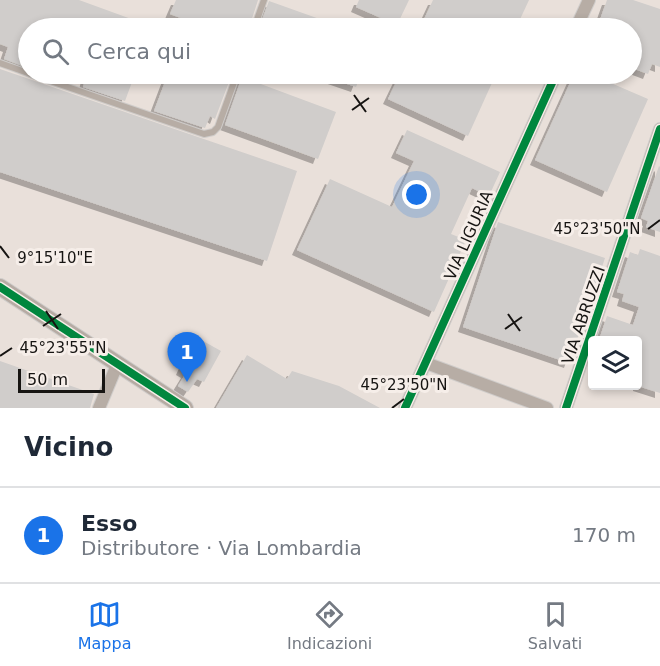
<!DOCTYPE html>
<html lang="it">
<head>
<meta charset="utf-8">
<style>
  body { margin:0; font-family:"DejaVu Sans",sans-serif; background:#f2f2f3; color:#1f2937 }
  .controls { position:absolute; right:18px; bottom:18px; display:grid; overflow:hidden; border-radius:6px; box-shadow:0 3px 9px #0003 }
  .controls button { width:54px; height:54px; display:grid; place-items:center; padding:0; border:0; border-bottom:2px solid #e0e1e3; background:#fff; color:#1f2937; font:30px sans-serif }
  .scale { position:absolute; left:18px; bottom:15px; width:87px; box-sizing:border-box; padding-left:6px; border:3px solid #161412; border-top:0; font-size:16px; line-height:21px; white-space:nowrap; color:#161412; -webkit-text-stroke:4px #f6eee9; paint-order:stroke }
  .you { position:absolute; left:417px; top:195px; width:21px; height:21px; margin:-15px; border:4px solid #fff; border-radius:50%; background:#1a73e8; box-shadow:0 0 0 9px #1a73e833 }
  .badge { display:grid; place-items:center; width:39px; height:39px; border-radius:50%; background:#1a73e8; color:#fff; font-size:20px; font-weight:700 }
  .pin { position:absolute; translate:-50% -50px; filter:drop-shadow(0 2px 3px #0008) }
  .pin::after { content:''; position:absolute; top:32px; width:21px; height:18px; background:inherit; clip-path:polygon(0 0,100% 0,50% 100%) }
  .list { margin:0; padding:0; list-style:none }
  h2 { display:flex; justify-content:space-between; align-items:center; height:78px; margin:0; padding:0 24px; font-size:26px }
  h2 small { font-size:20px; font-weight:400; color:#747a83 }
  .list li { display:grid; grid-template-columns:39px 1fr auto; gap:18px; align-items:center; box-sizing:border-box; height:96px; padding:0 24px; border-top:2px solid #e0e1e3 }
  .list b { display:block; font-size:22px; white-space:nowrap }
  .list p { margin:0; font-size:20px; white-space:nowrap; color:#747a83 }
  .list em { font-size:20px; font-style:normal; color:#747a83 }
  .icon { flex:none; width:33px; height:33px; fill:none; stroke:currentColor; stroke-width:2; stroke-linecap:round; stroke-linejoin:round }
  .map { position:relative; flex:none; width:660px; height:408px; overflow:hidden }
  .search { position:absolute; background:#fff; box-shadow:0 3px 9px #0003; left:18px; right:18px; top:18px; height:66px; display:flex; align-items:center; gap:15px; box-sizing:border-box; padding:0 21px; border-radius:33px; color:#747a83; font-size:22px }
  .sheet { height:174px; background:#fff }
  nav { display:flex; justify-content:space-around; align-items:center; box-sizing:border-box; height:84px; border-top:2px solid #e0e1e3; background:#fff; font-size:16px; color:#747a83 }
  nav a { display:grid; justify-items:center; gap:3px }
  nav .on { color:#1a73e8 }
  .map>svg:first-child { display:block }
</style>
</head>
<body>
<div class="map">
<svg width="660" height="408" viewBox="0 0 660 408">
  <defs>
    <filter id="shadow"><feDropShadow dx="-5" dy="5" stdDeviation="0" flood-color="#0004"/></filter>
  </defs>
  <rect width="100%" height="100%" fill="#f3efec"/>
  <path fill="#e9e0da" fill-rule="evenodd" d="M0,0h660v408h-660zM28,28h604v46h-604zM592,340h46v46h-46z"/>
  <g fill="#d0cdcb" filter="url(#shadow)">
    <polygon points="0,0 79,0 156,28 28,28 28,68 4,59 8,47 0,44"/>
    <polygon points="176,0 258,0 249,28 208,28 170,14"/>
    <polygon points="359,0 409,0 397,25 356,7"/>
    <polygon points="433,0 529,0 516,28 420,28"/>
    <polygon points="607,0 633,0 660,9 660,67 652,64 648,74 632,68 632,28 597,28"/>
    <polygon points="269,1 342,27 342,28 259,28"/>
    <polygon points="0,69 297,171 267,261 0,172"/>
    <polygon points="87,74 135,74 125,101 83,87"/>
    <polygon points="168,74 232,74 215,119 210,116 205,128 154,111"/>
    <polygon points="400,74 496,74 468,136 388,99"/>
    <polygon points="574,74 590,74 648,99 607,192 535,160"/>
    <polygon points="321,75 321,74 361,74 356,87"/>
    <polygon points="242,77 336,112 318,159 225,125"/>
    <polygon points="407,130 500,172 489,196 472,188 451,234 466,240 434,312 297,250 330,179 392,207 414,161 396,153"/>
    <polygon points="659,166 660,167 660,232 646,227 648,221 641,218"/>
    <polygon points="498,222 605,258 569,363 463,327"/>
    <polygon points="640,249 660,256 660,393 638,386 638,340 599,340 607,316 633,325 639,307 622,301 624,294 617,292 630,252 638,255"/>
    <polygon points="196,337 221,351 204,382 197,379 188,392 178,386 186,373 181,370"/>
    <polygon points="247,355 287,379 292,371 339,386 380,408 216,408"/>
    <polygon points="0,361 94,394 90,408 0,408"/>
  </g>
  <g fill="none" stroke-linecap="round" stroke-linejoin="round">
    <g stroke="#cfccca" stroke-width="8">
      <g id="lane">
        <polyline points="254,28 264,0"/>
        <polyline points="0,63 28,73"/>
        <polyline points="30,74 204,134 213,132 218,127 237,74"/>
      </g>
    </g>
    <g stroke="#cfccca" stroke-width="14">
      <g id="street">
        <polyline points="576,28 589,0"/>
        <polyline points="426,363 547,408"/>
        <polyline points="99,408 117,365"/>
        <polyline points="405,408 556,74"/>
        <polyline points="566,408 660,129"/>
      </g>
    </g>
    <g stroke="#cfccca" stroke-width="18">
      <polyline id="secondary" points="0,287 185,408"/>
    </g>
    <use href="#lane" stroke="#b7ada5" stroke-width="6"/>
    <use href="#street" stroke="#b7ada5" stroke-width="12"/>
    <use href="#secondary" stroke="#b6aba3" stroke-width="16"/>
    <g stroke="#f6eee9" stroke-width="11">
      <g id="cycleway">
        <polyline points="0,287 185,408"/>
        <polyline points="405,408 556,74"/>
        <polyline points="566,408 660,129"/>
      </g>
    </g>
    <use href="#cycleway" stroke="#00873e" stroke-width="8"/>
  </g>
  <path fill="none" stroke="#161412" stroke-width="2" d="M354,95l12,17M352,110l17,-12M648,229l12,-9M0,246l9,12M46,311l12,18M508,314l12,17M43,326l18,-12M505,329l17,-12M0,356l12,-8M392,408l12,-9"/>
  <g text-anchor="middle" stroke-width="6" stroke-linejoin="round" paint-order="stroke">
    <g font-size="16" fill="#161412" stroke="#f6eee9">
      <text transform="translate(468 235) rotate(-66)" y="6">VIA LIGURIA</text>
      <text transform="translate(583 315) rotate(-71)" y="6">VIA ABRUZZI</text>
    </g>
  </g>
  <g font-size="15" text-anchor="middle" fill="#161412" stroke="#f6eee9" stroke-width="6" stroke-linejoin="round" paint-order="stroke">
    <text x="597" y="234">45°23'50"N</text>
    <text x="55" y="263">9°15'10"E</text>
    <text x="63" y="353">45°23'55"N</text>
    <text x="404" y="390">45°23'50"N</text>
  </g>
</svg>
<div class="controls">
<button><svg class="icon" aria-label="layers" viewBox="0 0 24 24"><path d="M12 4l9 5-9 5-9-5zM3 14l9 5 9-5"/></svg></button>
</div>
<div class="scale">50 m</div>
<div class="you"></div>
<div class="pin badge" style="left:187px;top:382px">1</div>
<div class="search"><svg class="icon" aria-label="search" viewBox="0 0 24 24"><circle cx="10" cy="10" r="6"/><path d="M15 15l6 6"/></svg>Cerca qui</div>
</div>
<section class="sheet">
<h2>Vicino<small></small></h2>
<ul class="list">
<li><span class="badge">1</span><div><b>Esso</b><p>Distributore · Via Lombardia</p></div><em>170 m</em></li>
</ul>
</section>
<nav>
<a class="on"><svg class="icon" aria-label="map" viewBox="0 0 24 24"><path d="M3 6l6-2 6 2 6-2v14l-6 2-6-2-6 2zM9 4v14M15 6v14"/></svg>Mappa</a>
<a><svg class="icon" aria-label="directions" viewBox="0 0 24 24"><path d="M12 3l9 9-9 9-9-9zM9 14v-3h6M13 9l2 2-2 2"/></svg>Indicazioni</a>
<a><svg class="icon" aria-label="saved" viewBox="0 0 24 24"><path d="M7 4h10v16l-5-4-5 4z"/></svg>Salvati</a>
</nav>
</body>
</html>
